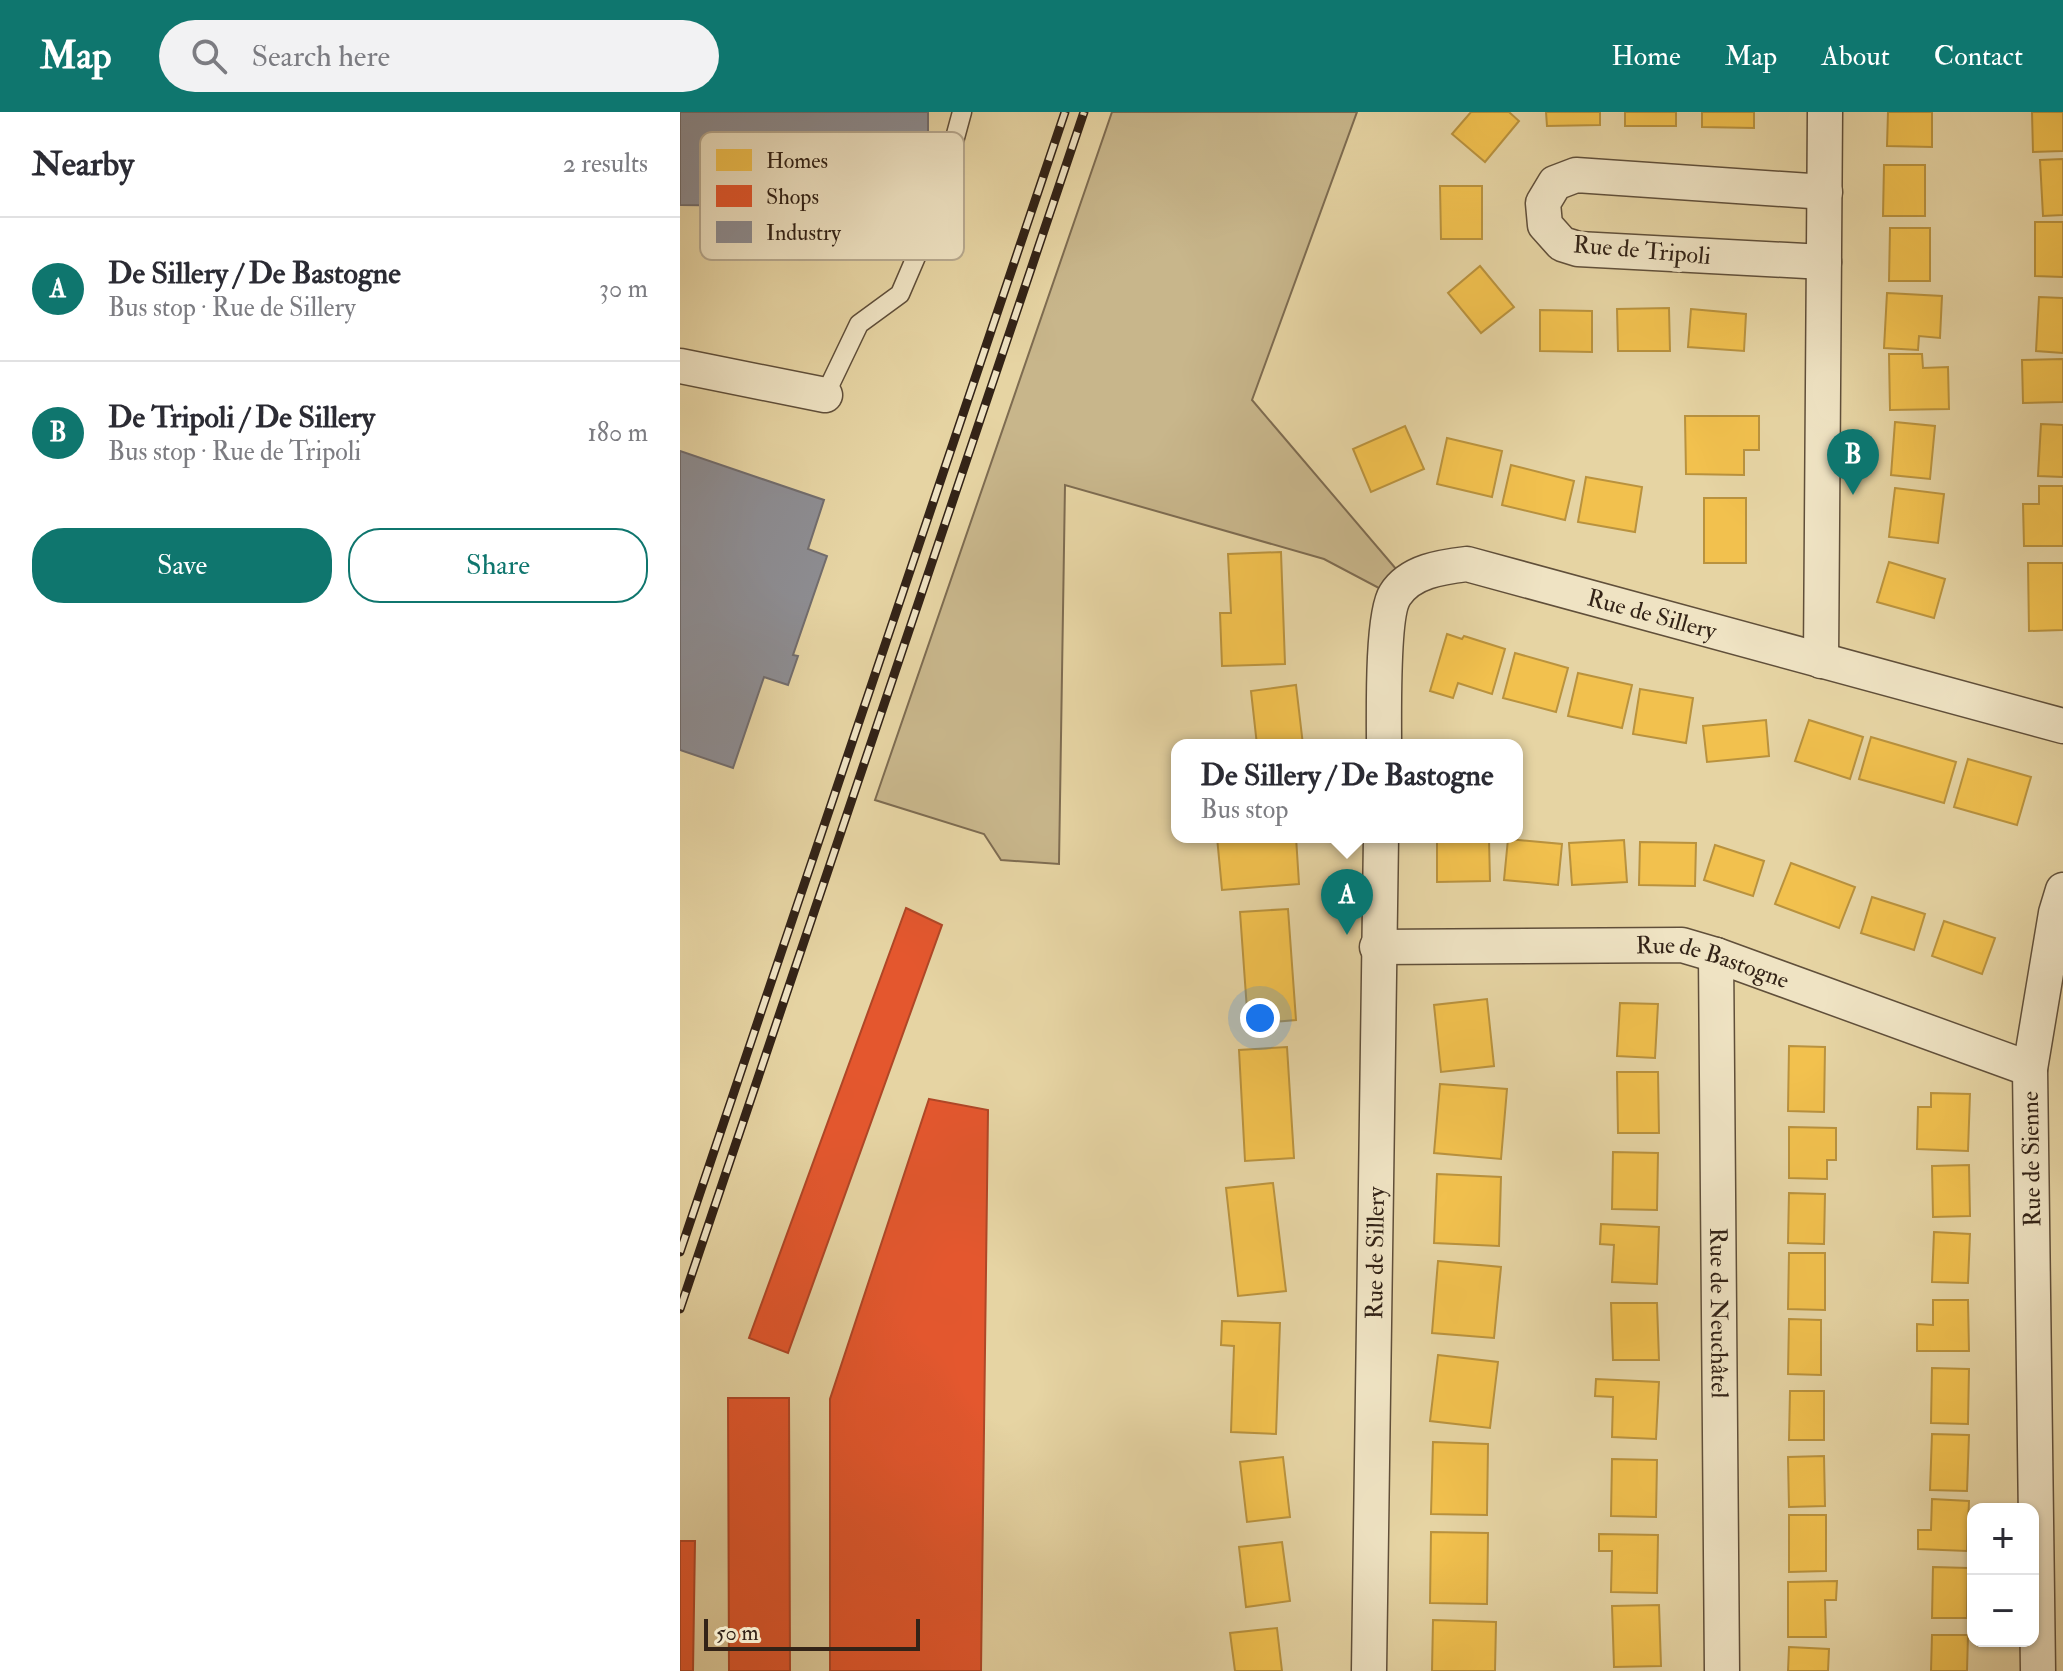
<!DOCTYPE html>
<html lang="en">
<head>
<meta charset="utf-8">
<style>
  body { margin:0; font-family:"IM FELL Double Pica",serif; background:#f2f2f3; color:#2b2b33 }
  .controls { position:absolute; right:24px; bottom:24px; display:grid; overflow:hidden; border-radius:16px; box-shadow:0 2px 6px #0004 }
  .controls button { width:72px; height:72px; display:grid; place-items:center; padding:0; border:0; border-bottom:2px solid #e1e1e2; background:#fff; color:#2b2b33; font:40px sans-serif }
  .scale { position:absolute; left:24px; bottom:20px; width:216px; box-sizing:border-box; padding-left:8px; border:4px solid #332317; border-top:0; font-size:22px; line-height:28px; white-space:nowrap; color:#332317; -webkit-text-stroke:6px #efe3c3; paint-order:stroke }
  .you { position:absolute; left:580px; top:906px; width:28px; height:28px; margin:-20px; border:6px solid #fff; border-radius:50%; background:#1a73e8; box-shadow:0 0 0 12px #1a73e833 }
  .badge { display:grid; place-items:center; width:52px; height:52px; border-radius:50%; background:#0f766e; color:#fff; font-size:26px; font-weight:700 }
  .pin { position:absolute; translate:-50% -66px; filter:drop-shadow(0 2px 4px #0008) }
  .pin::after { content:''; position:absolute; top:42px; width:28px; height:24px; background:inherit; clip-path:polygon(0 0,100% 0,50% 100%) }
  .popup { position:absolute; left:491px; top:627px; width:352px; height:104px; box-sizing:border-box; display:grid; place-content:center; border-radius:16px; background:#fff; filter:drop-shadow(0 2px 6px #0005); font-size:26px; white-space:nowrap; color:#7c7c81 }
  .popup b { font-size:30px; color:#2b2b33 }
  .popup::after { content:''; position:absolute; left:50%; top:100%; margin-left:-16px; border:16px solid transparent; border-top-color:#fff }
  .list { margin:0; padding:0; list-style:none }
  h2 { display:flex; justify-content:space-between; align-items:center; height:104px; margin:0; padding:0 32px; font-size:34px }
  h2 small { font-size:26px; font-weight:400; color:#7c7c81 }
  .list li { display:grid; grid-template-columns:52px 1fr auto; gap:24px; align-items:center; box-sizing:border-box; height:144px; padding:0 32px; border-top:2px solid #e1e1e2 }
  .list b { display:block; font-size:30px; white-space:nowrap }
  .list p { margin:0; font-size:26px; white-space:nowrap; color:#7c7c81 }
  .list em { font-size:26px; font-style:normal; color:#7c7c81 }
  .actions { display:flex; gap:16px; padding:24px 32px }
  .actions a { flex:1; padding:18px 0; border:2px solid #0f766e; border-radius:32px; text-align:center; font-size:28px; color:#0f766e }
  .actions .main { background:#0f766e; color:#fff }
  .icon { flex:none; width:44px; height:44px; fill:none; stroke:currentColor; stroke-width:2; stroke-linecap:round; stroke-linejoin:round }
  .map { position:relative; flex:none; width:1383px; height:1559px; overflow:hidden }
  header { display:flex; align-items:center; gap:48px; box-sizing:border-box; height:112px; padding:0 40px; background:#0f766e; color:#fff }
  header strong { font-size:38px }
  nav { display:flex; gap:44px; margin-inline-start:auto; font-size:28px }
  .search { width:560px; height:72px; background:#f2f2f3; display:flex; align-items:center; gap:20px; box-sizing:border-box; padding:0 28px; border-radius:44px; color:#7c7c81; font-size:30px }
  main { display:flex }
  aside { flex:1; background:#fff }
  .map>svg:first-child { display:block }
</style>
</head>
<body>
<header>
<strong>Map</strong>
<div class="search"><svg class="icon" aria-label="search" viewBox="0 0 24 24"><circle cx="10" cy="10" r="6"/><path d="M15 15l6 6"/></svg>Search here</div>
<nav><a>Home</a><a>Map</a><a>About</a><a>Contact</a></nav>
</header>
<main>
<aside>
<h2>Nearby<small>2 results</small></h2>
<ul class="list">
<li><span class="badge">A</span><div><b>De Sillery / De Bastogne</b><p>Bus stop · Rue de Sillery</p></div><em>30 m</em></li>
<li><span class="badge">B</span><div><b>De Tripoli / De Sillery</b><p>Bus stop · Rue de Tripoli</p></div><em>180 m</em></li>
</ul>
<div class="actions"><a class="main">Save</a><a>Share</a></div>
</aside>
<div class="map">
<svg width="1383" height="1559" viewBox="0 0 1383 1559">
  <rect width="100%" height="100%" fill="#e6d4a3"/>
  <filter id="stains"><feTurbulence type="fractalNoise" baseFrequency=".0025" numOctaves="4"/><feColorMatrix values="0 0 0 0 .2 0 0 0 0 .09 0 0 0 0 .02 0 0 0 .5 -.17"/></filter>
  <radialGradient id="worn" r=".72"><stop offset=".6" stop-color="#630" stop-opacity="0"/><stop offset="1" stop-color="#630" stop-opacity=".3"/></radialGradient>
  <polygon fill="#c8b68b" stroke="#7e6c51" stroke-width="2" points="432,0 677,0 572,288 728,471 714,484 644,447 385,373 379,752 321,748 304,722 195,688"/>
  <g fill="#f2c14e" stroke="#b9923e" stroke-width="2">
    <polygon points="791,0 829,0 839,9 805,50 772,22"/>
    <polygon points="866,0 920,0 920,13 867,14"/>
    <rect x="945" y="0" width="51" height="14"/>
    <polygon points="1022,0 1074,0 1074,16 1022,15"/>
    <polygon points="1208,0 1252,0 1252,35 1207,34"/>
    <polygon points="1352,0 1383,0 1383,39 1353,40"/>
    <polygon points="1383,47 1383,103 1363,104 1360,48"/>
    <polygon points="1204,53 1245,53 1245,104 1203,104"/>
    <polygon points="760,74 802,74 802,127 761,127"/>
    <polygon points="1355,110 1383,110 1383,165 1355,164"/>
    <polygon points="1210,116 1250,116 1250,169 1209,169"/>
    <polygon points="800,154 834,195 801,221 768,181"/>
    <polygon points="1207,181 1262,184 1260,226 1239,224 1238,238 1204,236"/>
    <polygon points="1359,185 1383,186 1383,241 1356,239"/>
    <polygon points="989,196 990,239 938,239 937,197"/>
    <polygon points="1011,197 1066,202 1064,239 1008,235"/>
    <polygon points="860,198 912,199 912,240 860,239"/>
    <polygon points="1209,242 1242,242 1243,256 1268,255 1269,297 1210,298"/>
    <polygon points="1383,247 1383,290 1343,291 1342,248"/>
    <polygon points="1005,304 1079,304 1079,338 1064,338 1064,363 1006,362"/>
    <polygon points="1215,310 1255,314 1250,367 1211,363"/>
    <polygon points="1361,312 1383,313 1383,365 1358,364"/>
    <polygon points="725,314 744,357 691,380 673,337"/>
    <polygon points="767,326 822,339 812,385 757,372"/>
    <polygon points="831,353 894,369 885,408 822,393"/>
    <polygon points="906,365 962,375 955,420 898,410"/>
    <polygon points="1359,374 1383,374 1383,434 1344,434 1343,392 1359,392"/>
    <polygon points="1215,376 1264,382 1258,431 1209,425"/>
    <rect x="1024" y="386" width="42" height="65"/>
    <polygon points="601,440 605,552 542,554 540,501 551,501 548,442"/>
    <polygon points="1209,450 1265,467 1254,506 1197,490"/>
    <polygon points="1348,451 1383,451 1383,518 1349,519"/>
    <polygon points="767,522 782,527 784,524 825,537 812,582 778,571 773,586 750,579"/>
    <polygon points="835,541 888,556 876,600 823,586"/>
    <polygon points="898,561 952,573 942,616 888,604"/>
    <polygon points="616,573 623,633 577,633 571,579"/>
    <polygon points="960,577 1013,586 1006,631 953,622"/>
    <polygon points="1086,608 1089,644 1027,650 1023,614"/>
    <polygon points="1129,608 1183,625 1170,667 1115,649"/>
    <polygon points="1191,625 1276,650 1264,691 1179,667"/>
    <polygon points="1288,647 1351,665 1337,713 1274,695"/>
    <polygon points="537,725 616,725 619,772 542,778"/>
    <polygon points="757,727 809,727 810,769 757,770"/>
    <polygon points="828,727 882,732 878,773 824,768"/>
    <polygon points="944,728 947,770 892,773 889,731"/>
    <polygon points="960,730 1016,731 1015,774 959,773"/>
    <polygon points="1035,733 1084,749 1073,784 1024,768"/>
    <polygon points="1111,751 1175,775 1159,816 1095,792"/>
    <polygon points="1192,785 1245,802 1234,838 1181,821"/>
    <polygon points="608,797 616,908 568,912 560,800"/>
    <polygon points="1264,809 1315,826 1302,862 1252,844"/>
    <polygon points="807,887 814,954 761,960 754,893"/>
    <polygon points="940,891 978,892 975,946 937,944"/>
    <polygon points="1109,934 1145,935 1144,1000 1108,999"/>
    <polygon points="607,935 614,1046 565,1049 559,938"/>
    <polygon points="937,960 978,960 979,1021 938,1021"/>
    <polygon points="760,972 827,977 821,1047 754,1041"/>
    <polygon points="1251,981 1290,982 1288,1039 1237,1037 1238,995 1251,995"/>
    <polygon points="1109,1015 1156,1016 1156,1048 1147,1048 1147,1067 1109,1066"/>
    <polygon points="933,1040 978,1041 977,1098 932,1097"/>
    <polygon points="1289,1053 1290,1104 1253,1105 1252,1054"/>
    <polygon points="757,1062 821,1065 819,1134 754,1131"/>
    <polygon points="593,1071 606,1179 558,1184 546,1076"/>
    <polygon points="1109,1081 1145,1082 1144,1132 1108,1131"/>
    <polygon points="921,1112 979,1115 977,1172 932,1170 934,1133 920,1132"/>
    <polygon points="1254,1120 1290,1122 1288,1171 1252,1170"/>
    <polygon points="1109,1141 1145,1141 1145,1198 1108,1197"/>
    <polygon points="758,1149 821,1155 814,1226 752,1221"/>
    <polygon points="1253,1188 1288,1188 1289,1239 1237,1239 1237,1212 1253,1213"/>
    <polygon points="931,1191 977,1191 979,1248 933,1248"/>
    <polygon points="1109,1207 1141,1208 1141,1263 1108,1262"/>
    <polygon points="542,1209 600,1211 596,1322 551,1320 554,1234 541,1233"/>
    <polygon points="758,1243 818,1250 810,1316 750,1309"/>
    <polygon points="1252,1256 1289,1257 1288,1312 1251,1311"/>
    <polygon points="916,1267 979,1270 976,1327 932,1325 933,1285 915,1284"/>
    <polygon points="1110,1279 1144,1279 1144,1328 1109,1328"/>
    <polygon points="1252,1322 1289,1323 1287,1379 1250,1378"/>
    <polygon points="753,1330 808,1332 807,1403 751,1402"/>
    <polygon points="1144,1344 1145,1394 1109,1395 1108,1345"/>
    <polygon points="603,1345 610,1405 567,1410 560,1350"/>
    <polygon points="932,1347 977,1348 976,1405 931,1404"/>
    <polygon points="1252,1387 1289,1389 1287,1439 1238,1437 1238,1418 1251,1418"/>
    <polygon points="1109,1403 1146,1403 1146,1459 1109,1460"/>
    <polygon points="751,1420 808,1421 807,1492 750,1491"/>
    <polygon points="919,1422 978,1423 977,1481 931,1480 932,1439 919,1439"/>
    <polygon points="602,1430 610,1489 566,1495 559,1435"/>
    <polygon points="1253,1455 1288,1456 1287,1506 1252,1506"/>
    <polygon points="1157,1469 1156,1488 1145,1488 1146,1525 1108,1525 1108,1470"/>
    <polygon points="979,1493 981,1554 934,1555 932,1494"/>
    <polygon points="753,1508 816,1510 815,1559 752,1559"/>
    <polygon points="597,1516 602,1559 555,1559 550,1521"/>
    <polygon points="1252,1523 1288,1523 1287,1559 1251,1559"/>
    <polygon points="1109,1535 1149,1537 1148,1559 1108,1559"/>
  </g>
  <g fill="#e4572e" stroke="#af4727" stroke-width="2">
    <polygon points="226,796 262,813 108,1241 69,1226"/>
    <polygon points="249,987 308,998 301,1559 150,1559 150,1287"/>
    <polygon points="48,1286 109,1286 110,1559 49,1559"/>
    <polygon points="0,1429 15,1429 13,1559 0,1559"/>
  </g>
  <g fill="#8d8d92" stroke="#726d6d" stroke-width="2">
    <polygon points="0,0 248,0 248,94 208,93 208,142 86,141 86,94 0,93"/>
    <polygon points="0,339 144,388 128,437 147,444 113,543 118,544 108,573 84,565 53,656 0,638"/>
  </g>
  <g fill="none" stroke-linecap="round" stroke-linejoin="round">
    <g stroke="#604f3a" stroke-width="21">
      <polyline id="lane" points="145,283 179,212 220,182 254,103 282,0"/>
    </g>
    <g stroke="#604f3a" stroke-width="37">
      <g id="street">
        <polyline points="1144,150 898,137 882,132 865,113 863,91 875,71 896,63 1145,80"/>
        <polyline points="0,254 145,283"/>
        <polyline points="1141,549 1145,0"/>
        <path id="s1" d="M704,633c0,-29 -2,-130 11,-150 15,-24 47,-28 72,-31l596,162"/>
        <path id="s2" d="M697,835l305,-2 34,10 314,114"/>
        <path id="s3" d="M1036,843l6,716"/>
        <path id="s4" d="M689,1559l12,-834"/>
        <polyline points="1358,1559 1350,957 1376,801 1383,778"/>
      </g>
    </g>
    <use href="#lane" stroke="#efe3c3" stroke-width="18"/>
    <use href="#street" stroke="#efe3c3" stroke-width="34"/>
    <g stroke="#332317" stroke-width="9">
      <g id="rail">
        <polyline points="0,1140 385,0"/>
        <polyline points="0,1197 404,0"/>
      </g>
    </g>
    <use href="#rail" stroke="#efe3c3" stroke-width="6" stroke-dasharray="18" stroke-linecap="butt"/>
  </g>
  <g text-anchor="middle" stroke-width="8" stroke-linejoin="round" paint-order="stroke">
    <g font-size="24" fill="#332317" stroke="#efe3c3">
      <text transform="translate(962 138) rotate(5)" y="8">Rue de Tripoli</text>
      <text dy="8" stroke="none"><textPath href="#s1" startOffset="424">Rue de Sillery</textPath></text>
      <text dy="8" stroke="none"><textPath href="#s2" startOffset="338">Rue de Bastogne</textPath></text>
      <text transform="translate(1351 1047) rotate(-91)" y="8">Rue de Sienne</text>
      <text dy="8" stroke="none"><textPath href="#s4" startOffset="418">Rue de Sillery</textPath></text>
      <text dy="8" stroke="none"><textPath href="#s3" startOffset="358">Rue de Neuchâtel</textPath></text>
    </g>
  </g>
  <rect x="20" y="20" width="264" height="128" rx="12" fill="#efe3c3" stroke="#b7a98f" stroke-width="2"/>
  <rect x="36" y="37" width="36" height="22" fill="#f2c14e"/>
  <rect x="36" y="73" width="36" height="22" fill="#e4572e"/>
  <rect x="36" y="109" width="36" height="22" fill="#8d8d92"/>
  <g font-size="22" fill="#332317">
    <text x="86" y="56">Homes</text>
    <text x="86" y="92">Shops</text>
    <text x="86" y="128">Industry</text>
  </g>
  <rect width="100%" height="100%" filter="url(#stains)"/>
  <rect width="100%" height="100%" fill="url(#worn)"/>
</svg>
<div class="controls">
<button>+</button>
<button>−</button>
</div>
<div class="scale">50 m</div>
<div class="you"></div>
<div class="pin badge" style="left:667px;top:823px">A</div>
<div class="popup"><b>De Sillery / De Bastogne</b>Bus stop</div>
<div class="pin badge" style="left:1173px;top:383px">B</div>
</div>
</main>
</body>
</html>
